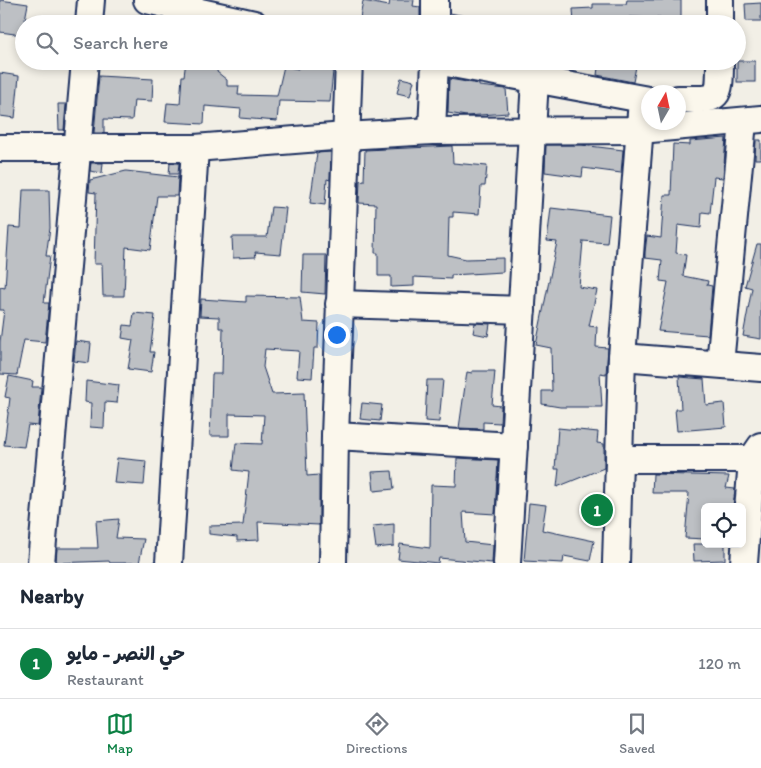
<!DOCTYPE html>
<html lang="en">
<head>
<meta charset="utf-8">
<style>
  body { margin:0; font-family:Itim,"Playpen Sans Arabic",sans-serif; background:#f6f6f7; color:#1f2937 }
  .controls { position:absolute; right:15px; bottom:15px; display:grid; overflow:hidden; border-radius:8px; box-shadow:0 2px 8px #0003 }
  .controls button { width:45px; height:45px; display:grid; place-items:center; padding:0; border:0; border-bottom:1px solid #e0e1e3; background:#fff; color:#1f2937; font:25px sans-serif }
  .compass { position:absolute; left:641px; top:85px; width:45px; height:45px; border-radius:50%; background:#fff; box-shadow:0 2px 8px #0003; rotate:9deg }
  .you { position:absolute; left:336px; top:334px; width:18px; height:18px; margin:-12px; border:4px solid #fff; border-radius:50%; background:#1a73e8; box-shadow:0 0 0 8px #1a73e833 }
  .badge { display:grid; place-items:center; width:32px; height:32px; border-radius:50%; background:#0b8043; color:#fff; font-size:16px; font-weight:700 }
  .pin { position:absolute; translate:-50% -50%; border:2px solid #fff; box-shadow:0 1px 5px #0006 }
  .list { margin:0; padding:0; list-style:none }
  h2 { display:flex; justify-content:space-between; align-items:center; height:65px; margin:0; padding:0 20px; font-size:21px }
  h2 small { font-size:16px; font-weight:400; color:#747a83 }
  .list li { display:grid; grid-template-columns:32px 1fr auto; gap:15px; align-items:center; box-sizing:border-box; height:70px; padding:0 20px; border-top:1px solid #e0e1e3 }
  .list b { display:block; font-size:19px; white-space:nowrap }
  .list p { margin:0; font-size:16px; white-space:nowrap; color:#747a83 }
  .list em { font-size:16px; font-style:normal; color:#747a83 }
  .icon { flex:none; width:28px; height:28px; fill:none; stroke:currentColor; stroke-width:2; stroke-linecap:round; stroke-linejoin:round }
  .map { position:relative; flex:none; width:761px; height:563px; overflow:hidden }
  .search { position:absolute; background:#fff; box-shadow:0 2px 8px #0003; left:15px; right:15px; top:15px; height:55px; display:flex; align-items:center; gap:12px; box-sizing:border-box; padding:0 18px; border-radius:28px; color:#747a83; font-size:19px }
  .sheet { height:135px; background:#fff }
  nav { display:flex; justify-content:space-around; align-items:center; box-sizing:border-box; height:70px; border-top:1px solid #e0e1e3; background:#fff; font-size:14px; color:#747a83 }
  nav a { display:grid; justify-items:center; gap:2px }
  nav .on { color:#0b8043 }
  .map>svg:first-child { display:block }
</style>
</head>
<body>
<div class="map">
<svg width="761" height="563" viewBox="0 0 761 563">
  <rect width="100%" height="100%" fill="#f2efe6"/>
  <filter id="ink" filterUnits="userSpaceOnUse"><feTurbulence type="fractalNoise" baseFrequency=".02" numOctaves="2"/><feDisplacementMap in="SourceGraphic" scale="10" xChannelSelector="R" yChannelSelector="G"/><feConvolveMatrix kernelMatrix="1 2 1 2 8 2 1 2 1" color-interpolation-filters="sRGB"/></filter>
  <g filter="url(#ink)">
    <g fill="#bdc0c4" stroke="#1b2f5e">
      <polygon points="0,0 28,4 22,35 0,32"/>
      <polygon points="390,0 414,0 413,6 420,7 420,24 359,24 363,1 389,6"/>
      <polygon points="627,0 681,0 681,24 660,24 660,18 629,17 629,24 574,24 573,9 593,8 593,4 626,4"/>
      <polygon points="761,3 761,21 746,21 745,4"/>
      <polygon points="450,13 470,17 470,24 450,24"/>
      <polygon points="186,61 219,61 217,72 227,80 227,86 239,86 238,95 277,96 284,66 298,69 299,61 334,61 330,102 279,101 277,121 240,118 241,109 205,106 204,124 165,122 167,103 180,104 182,76 184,76"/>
      <polygon points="599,61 637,61 633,82 597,75"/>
      <rect x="737" y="61" width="18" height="21"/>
      <polygon points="0,73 19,76 15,118 0,116"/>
      <polygon points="99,76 153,79 152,101 134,100 132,120 104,119 104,133 94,133"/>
      <polygon points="401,78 414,81 410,96 397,93"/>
      <polygon points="449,79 479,84 479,86 506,89 508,113 466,116 448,113"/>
      <polygon points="58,104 66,104 64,130 59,130"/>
      <polygon points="726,138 723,178 714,177 710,213 702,212 701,228 678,225 676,253 686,255 683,276 708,281 707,285 712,286 708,335 658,331 668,282 660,281 662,260 645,258 645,252 647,236 661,238 664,195 671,195 673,144 690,145 690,141"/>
      <polygon points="756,140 761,140 761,159 755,159"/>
      <polygon points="546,145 581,145 623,150 621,173 583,168 582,177 545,172"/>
      <polygon points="452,146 453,163 487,166 485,186 481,186 479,214 453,212 453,217 449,217 448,255 466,259 503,258 503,272 451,275 451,279 414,277 414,286 391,287 391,276 378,276 378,253 375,253 376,204 359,203 360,180 364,181 365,150"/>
      <polygon points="331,152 330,180 327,179 325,205 310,203 317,153"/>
      <polygon points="91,163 103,163 102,173 90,171"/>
      <polygon points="170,163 179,163 178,174 169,174"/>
      <polygon points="126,171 178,177 177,196 157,196 150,250 126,247 124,296 103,296 102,264 94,264 96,193 89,192 90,180"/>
      <polygon points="23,190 49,190 50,228 46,256 50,256 44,303 49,303 45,342 24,340 17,375 0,374 0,342 4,310 0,310 0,287 5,288 9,227 21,228"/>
      <polygon points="271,207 286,208 281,254 255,252 256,257 233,258 232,237 267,237"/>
      <polygon points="551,208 610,215 607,243 583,241 579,287 597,290 589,326 597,327 596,347 608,348 606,374 600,373 602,407 560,407 542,404 542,391 552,391 551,348 536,345 557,242 547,241"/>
      <polygon points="757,244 761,244 761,339 743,336 752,288 745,286"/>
      <polygon points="303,255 326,255 325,294 302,292"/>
      <polygon points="246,296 300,297 303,322 319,323 318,348 314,348 312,378 297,377 299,351 265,349 263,367 272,394 304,393 307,476 319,475 319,525 258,522 259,540 237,541 237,537 209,534 209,526 243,525 249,472 233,470 236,443 262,444 264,415 229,414 229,436 210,436 212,374 222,374 223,328 219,328 219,317 200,316 201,299 246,302"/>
      <polygon points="134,313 155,315 150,352 154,352 151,372 128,369 133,340 122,338 124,325 132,326"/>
      <polygon points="475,323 490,324 488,336 473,333"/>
      <polygon points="76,341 91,343 89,363 74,361"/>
      <polygon points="472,371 495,371 492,405 501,406 500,423 483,422 483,429 459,428 467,372 472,373"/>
      <polygon points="9,376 33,381 32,387 41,387 38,426 28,425 24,447 4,445 10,398 5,397"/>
      <polygon points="679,377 704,379 706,405 724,403 726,427 677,431 675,409 681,409"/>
      <polygon points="427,380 443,380 439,422 425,421"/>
      <polygon points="86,381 119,385 117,403 105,402 104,428 90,427 91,403 85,402"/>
      <polygon points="362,403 382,405 380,421 360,419"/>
      <polygon points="558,428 598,432 597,443 604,444 604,468 557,487 559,469 555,469"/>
      <polygon points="117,458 146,461 144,485 114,483"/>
      <polygon points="457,458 498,460 495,514 463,512 465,542 493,545 492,563 439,558 438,563 398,559 400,544 430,548 431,485 456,486"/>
      <polygon points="392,471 394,489 374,491 372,472"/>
      <polygon points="653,474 729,476 726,488 735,489 733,507 705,507 705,539 685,538 689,493 652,493"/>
      <polygon points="529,503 546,505 542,530 594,541 590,561 564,556 563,563 524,561"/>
      <polygon points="119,519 116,538 144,539 139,563 110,563 109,561 56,563 57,548 98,548 96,521"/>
      <polygon points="394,524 394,546 376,548 373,526"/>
      <polygon points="693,544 725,544 725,560 694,561"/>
    </g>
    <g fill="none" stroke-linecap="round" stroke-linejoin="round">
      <g stroke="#1b2f5e" stroke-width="30">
        <g id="minor">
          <polyline points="147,0 254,24"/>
          <polyline points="435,0 435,24"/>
          <polyline points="720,0 720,24"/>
          <polyline points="89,24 91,0"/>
          <polyline points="436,61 648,100"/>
          <path d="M678,99c40,0 42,4 42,-38"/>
          <polyline points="432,131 435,61"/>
          <polyline points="0,148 195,148 345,136 432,131 640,130 761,119"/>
          <polyline points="339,304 522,310"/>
          <polyline points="622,357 761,368"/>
          <polyline points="720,364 743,122"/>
          <polyline points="335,436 514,446"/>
          <polyline points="619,459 752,459"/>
          <polyline points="41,563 85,61"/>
          <polyline points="169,563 195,148"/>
          <polyline points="333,563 335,436 349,61"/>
          <polyline points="507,563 535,80"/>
          <polyline points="616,563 622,357 642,100"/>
          <polyline points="744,563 752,459 761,446"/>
        </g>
      </g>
      <use href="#minor" stroke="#fbf7ec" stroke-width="26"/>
    </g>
  </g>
</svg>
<div class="controls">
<button><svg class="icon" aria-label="locate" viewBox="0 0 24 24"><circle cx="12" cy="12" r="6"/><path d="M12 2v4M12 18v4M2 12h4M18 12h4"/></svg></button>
</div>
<svg class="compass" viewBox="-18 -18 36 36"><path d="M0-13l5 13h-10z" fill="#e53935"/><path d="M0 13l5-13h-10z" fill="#747a83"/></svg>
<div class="you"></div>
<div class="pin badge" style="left:597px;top:510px">1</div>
<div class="search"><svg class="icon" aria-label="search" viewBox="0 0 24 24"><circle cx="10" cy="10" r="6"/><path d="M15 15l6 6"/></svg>Search here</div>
</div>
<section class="sheet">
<h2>Nearby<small></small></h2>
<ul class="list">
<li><span class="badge">1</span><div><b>حي النصر - مايو</b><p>Restaurant</p></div><em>120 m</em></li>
</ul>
</section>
<nav>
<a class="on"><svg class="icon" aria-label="map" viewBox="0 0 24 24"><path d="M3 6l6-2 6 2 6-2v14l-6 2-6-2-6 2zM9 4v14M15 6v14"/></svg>Map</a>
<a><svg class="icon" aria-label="directions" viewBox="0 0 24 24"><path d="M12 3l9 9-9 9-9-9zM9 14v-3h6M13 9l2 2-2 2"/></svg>Directions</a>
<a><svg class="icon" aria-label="saved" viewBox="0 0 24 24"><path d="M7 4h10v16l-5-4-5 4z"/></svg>Saved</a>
</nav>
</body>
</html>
